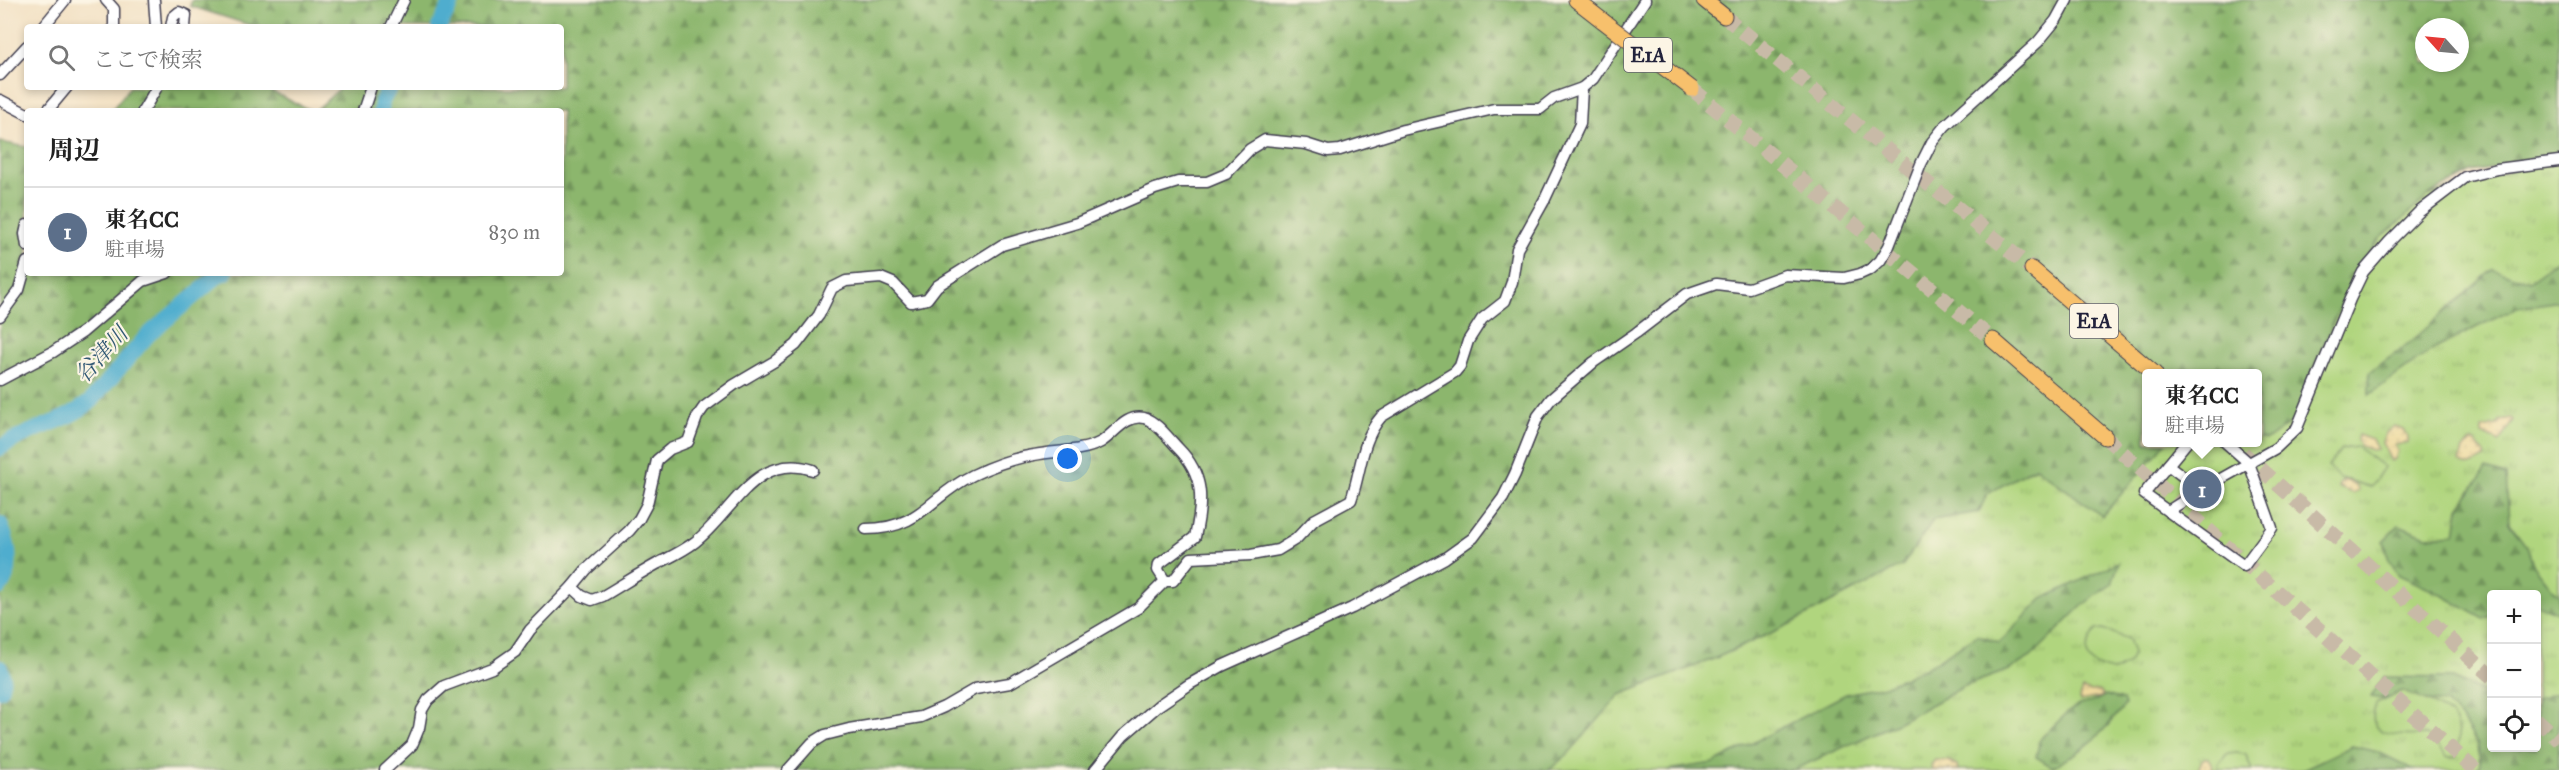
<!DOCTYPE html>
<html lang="ja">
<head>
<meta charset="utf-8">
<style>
  body { margin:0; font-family:"IM FELL Great Primer","Noto Serif JP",serif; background:#f2f2f2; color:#222 }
  .controls { position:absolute; right:18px; bottom:18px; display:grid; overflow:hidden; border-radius:6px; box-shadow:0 3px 9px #0003 }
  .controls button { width:54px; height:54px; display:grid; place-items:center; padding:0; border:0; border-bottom:2px solid #e0e0e0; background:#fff; color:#222; font:30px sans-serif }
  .compass { position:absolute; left:2415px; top:18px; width:54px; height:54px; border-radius:50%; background:#fff; box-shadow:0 3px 9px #0003; rotate:297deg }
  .you { position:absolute; left:1068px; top:459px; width:21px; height:21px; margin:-15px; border:4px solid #fff; border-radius:50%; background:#1a73e8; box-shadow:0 0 0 9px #1a73e833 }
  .badge { display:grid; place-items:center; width:39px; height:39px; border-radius:50%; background:#1f6fb2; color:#fff; font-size:20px; font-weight:700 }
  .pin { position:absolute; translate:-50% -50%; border:3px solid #fff; box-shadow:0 2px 6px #0006 }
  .popup { position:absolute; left:2142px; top:369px; width:120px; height:78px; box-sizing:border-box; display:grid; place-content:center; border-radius:6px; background:#fff; filter:drop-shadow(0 2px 4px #0005); font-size:20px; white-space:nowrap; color:#767676 }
  .popup b { font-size:22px; color:#222 }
  .popup::after { content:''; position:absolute; left:50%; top:100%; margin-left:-12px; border:12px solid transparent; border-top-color:#fff }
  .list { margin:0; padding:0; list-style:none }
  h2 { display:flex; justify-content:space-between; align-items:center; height:78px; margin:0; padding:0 24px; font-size:26px }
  h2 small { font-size:20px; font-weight:400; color:#767676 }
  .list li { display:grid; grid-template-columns:39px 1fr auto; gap:18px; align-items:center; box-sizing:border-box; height:90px; padding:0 24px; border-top:2px solid #e0e0e0 }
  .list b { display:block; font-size:22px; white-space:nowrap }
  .list p { margin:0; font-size:20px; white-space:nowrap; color:#767676 }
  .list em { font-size:20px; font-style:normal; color:#767676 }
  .icon { flex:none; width:33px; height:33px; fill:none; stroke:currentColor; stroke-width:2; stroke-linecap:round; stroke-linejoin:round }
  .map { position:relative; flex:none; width:2559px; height:770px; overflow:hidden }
  .search { position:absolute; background:#fff; box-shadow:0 3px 9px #0003; left:24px; top:24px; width:540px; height:66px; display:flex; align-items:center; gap:15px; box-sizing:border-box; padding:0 21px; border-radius:6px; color:#767676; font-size:22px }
  .panel { position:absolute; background:#fff; box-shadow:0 3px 9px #0003; left:24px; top:108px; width:540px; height:168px; border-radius:6px }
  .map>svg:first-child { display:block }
</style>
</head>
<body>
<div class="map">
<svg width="2559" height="770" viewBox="0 0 2559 770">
  <defs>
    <pattern id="grass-tufts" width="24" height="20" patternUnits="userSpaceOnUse" patternTransform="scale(1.5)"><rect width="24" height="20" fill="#b0d57e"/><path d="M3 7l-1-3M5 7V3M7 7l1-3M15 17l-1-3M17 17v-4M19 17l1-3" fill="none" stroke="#97b76e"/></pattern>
    <pattern id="forest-firs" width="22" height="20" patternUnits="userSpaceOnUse" patternTransform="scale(1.5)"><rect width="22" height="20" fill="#8cb66d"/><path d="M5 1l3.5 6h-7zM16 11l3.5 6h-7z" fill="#72945b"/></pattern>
    <pattern id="sand-dots" width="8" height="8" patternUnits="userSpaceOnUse" patternTransform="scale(1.5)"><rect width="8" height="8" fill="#eeda9e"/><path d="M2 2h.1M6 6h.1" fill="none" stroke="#ccbb89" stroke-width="1.8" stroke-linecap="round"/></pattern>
  </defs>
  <rect width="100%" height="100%" fill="#fcf5e5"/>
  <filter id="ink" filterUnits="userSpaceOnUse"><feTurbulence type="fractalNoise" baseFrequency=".0167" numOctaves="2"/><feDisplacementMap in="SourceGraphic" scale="12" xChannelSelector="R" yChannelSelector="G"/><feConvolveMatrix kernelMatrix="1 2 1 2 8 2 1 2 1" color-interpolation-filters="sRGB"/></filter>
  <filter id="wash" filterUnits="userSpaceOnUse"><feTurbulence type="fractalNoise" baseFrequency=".008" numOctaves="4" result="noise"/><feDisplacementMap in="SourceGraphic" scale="24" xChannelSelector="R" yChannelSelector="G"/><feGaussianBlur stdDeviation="1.35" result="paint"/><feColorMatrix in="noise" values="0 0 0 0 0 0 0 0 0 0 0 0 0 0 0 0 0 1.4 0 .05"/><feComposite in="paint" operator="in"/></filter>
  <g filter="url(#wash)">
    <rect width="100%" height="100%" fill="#f2e0c2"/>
    <path fill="url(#grass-tufts)" stroke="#697c5c" stroke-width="1.5" fill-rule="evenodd" d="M2559,155v615h-1088l154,-97 411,-206 110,-25h112v-68l-86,-1 246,-174zM2492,594h44v154h-44z"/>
    <g fill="url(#forest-firs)" stroke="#576c54" stroke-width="1.5" fill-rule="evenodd">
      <path d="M192,0h2367v155l-21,6 -66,11 -41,22 -50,44 -24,31 -42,95 -20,56 -28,20 -9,-1v-65h-112v68l20,1 -64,73 -67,-49 -48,27 -8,18 -46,8 -30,45 -121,63 -66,30 -96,37 -52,59 -19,16h-1549v-628l27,5v126h534v-162h-246l26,-24h220v-60h-305l-66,-21zM2424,27h36v36h-36z"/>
      <polygon points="130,87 262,87 312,111 111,111"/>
      <polygon points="2559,259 2559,301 2517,308 2483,324 2429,352 2369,395 2369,373 2412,341 2493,269 2529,281"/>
      <polygon points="2486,469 2506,475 2509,523 2527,547 2533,564 2555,592 2559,593 2559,613 2537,604 2536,594 2492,594 2491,616 2484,619 2438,593 2399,575 2389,560 2383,541 2399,525 2426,536 2455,534 2459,508"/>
      <polygon points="2119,562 2112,584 2084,604 2031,657 2009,670 1965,686 1895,724 1793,770 1667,770 1714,763 1846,694 1884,686 1926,668 1977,635 1999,643 2042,599"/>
      <polygon points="2384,677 2453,678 2491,696 2492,748 2536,748 2537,699 2559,692 2559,770 2474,770 2480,766 2478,745 2462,719 2445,703 2419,700 2403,691 2383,699 2371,697"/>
      <path d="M2106,695l17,5 2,5c-23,29 -40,46 -73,62l-16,-10 4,-18 28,-27 11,-7 13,-3z"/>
      <polygon points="2352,746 2378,752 2415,770 2301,770"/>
    </g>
    <g fill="url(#sand-dots)" stroke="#887e6c" stroke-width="1.5">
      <polygon points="2511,418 2513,420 2499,442 2482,434 2482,428 2497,425 2501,420"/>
      <polygon points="2394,426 2404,429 2408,437 2407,443 2394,445 2398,451 2395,459 2391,461 2382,443 2386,433"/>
      <polygon points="2358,435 2372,440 2377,449 2372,450 2360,446 2357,440"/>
      <path d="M2472,442h3l10,12v4c-10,5 -16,11 -26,4l4,-12z"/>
      <polygon points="2345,480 2356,485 2359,490 2352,493 2338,487 2340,482"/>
      <polygon points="2082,689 2091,692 2098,691 2103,694 2101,697 2080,701 2079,698"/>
      <polygon points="2205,758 2208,758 2213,767 2211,770 2198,770 2202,760"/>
      <polygon points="1935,760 1949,761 1957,765 1958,770 1933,770 1931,765"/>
    </g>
    <g fill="#b0d57e" stroke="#697c5c" stroke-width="1.5">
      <polygon points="2357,447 2384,467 2371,487 2340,478 2328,467 2341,449"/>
      <path d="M2103,629l25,10 5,14 -3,9 -16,10c-28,-9 -36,-14 -18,-42z"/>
      <path d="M2403,691c17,10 49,15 54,37 3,9 0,20 -1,29l-8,1 -21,-23c-23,0 -65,7 -51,-31z"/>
      <polygon points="2237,752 2246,755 2252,770 2219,770 2218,764 2228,753"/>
    </g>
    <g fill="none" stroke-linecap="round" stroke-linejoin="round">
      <g stroke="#50adce" stroke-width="16">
        <polyline points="439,27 453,0"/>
        <polyline points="381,111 382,101 390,87"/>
        <path d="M0,448c28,-20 63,-24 90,-46l58,-67 72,-61 5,-1"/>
        <path d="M0,524c9,21 14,44 0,63"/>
        <polyline points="0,668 3,678 0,690"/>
      </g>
    </g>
  </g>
  <g filter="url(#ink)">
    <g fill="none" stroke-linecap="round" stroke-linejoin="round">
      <g stroke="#c8baa7" stroke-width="15" stroke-dasharray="15 8" stroke-linecap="butt">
        <polyline points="1724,16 2032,269"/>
        <polyline points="1692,89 1993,340"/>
        <polyline points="2105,437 2475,770"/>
        <polyline points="2243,453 2492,677"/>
        <polyline points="2536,719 2559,740"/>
      </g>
      <g stroke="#413e4f" stroke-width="13">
        <g id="minor">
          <polyline points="106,0 114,9 114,27"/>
          <polyline points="154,0 156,27"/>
          <polyline points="43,27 65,0"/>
          <polyline points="171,27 173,17 179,12 186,15 185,27"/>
          <polyline points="391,27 404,0"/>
          <polyline points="0,75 27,46"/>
          <polyline points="0,100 27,114"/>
          <polyline points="47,111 67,87"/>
          <polyline points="143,111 157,87"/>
          <polyline points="363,111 371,87"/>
          <polyline points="27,225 25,234 27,246"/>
          <polyline points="0,316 19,290 27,262"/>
          <polyline points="0,380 53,352 83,332 143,281 167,273"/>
          <polyline points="2187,442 2144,494 2244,566 2272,528 2249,463 2225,442"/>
          <polyline points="2168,465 2201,490"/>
          <polyline points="2168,511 2201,490 2276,448 2297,428 2350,299 2363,272 2389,242 2419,212 2465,177 2497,169 2559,161"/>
          <path d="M866,529c55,0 65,-34 107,-54 19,-9 41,-17 61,-20 22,-5 46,-2 67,-13 13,-8 25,-28 43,-24 12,3 25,21 34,30 27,27 25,54 17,89l-36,27 -1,6 7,11"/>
          <path d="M572,587l10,9 10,4 11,-4c17,-10 34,-21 52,-31 13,-7 27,-13 40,-23 37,-28 60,-91 118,-72"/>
          <polyline points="385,770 412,745 419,728 422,710 428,700 444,686 492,668 515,652 530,630 572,587 586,570 629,531 639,519 647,504 657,460 670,449 688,442 697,417 704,407 734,385 775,361 796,345 819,315 832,288 846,281 881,278 893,283 911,302 927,299 937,286 1002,245 1077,223 1155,189 1178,182 1207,182 1226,174 1250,149 1265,140 1306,144 1328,151 1340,150 1403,130 1494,109 1540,109 1554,98 1582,88 1593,79 1645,0"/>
          <path d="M788,770l24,-27 13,-8 24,-6 72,-12 23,-10 31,-18 35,-6 128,-75 27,-27h8l18,-23 60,-3 27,-5 18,-11 18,-19 37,-20c10,-28 10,-60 30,-83l74,-45 5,-6 8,-25 14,-22 23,-18 7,-19 5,-33 28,-50 35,-75 2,-36"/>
          <polyline points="1095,770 1123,736 1159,705 1190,684 1222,666 1352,608 1445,558 1473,538 1503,498 1515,474 1538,416 1551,399 1594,362 1636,333 1687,294 1716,284 1749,288 1785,275 1844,278 1860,274 1871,269 1880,261 1889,246 1921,164 1932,142 1945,126 2038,42 2056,20 2067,0"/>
        </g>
      </g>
      <g stroke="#413e4f" stroke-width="17">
        <g id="highway">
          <polyline points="1576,0 1603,21"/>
          <polyline points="1704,0 1724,16"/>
          <polyline points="2032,269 2155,374"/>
          <polyline points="1993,340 2105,437"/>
        </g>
      </g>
      <use href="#minor" stroke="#fff" stroke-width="10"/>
      <use href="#highway" stroke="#f7c06c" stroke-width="15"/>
      <g stroke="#413e4f" stroke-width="17" stroke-linecap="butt">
        <polyline id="highway-bridge" points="1603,21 1692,89"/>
      </g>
      <use href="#highway-bridge" stroke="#f7c06c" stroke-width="15"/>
    </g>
  </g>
  <g text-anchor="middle" stroke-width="4.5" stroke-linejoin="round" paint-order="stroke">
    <g fill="#fcf5e5" stroke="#63616e" stroke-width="1.5">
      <rect x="1624" y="38" width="48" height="34" rx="4.5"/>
      <rect x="2070" y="304" width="48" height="34" rx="4.5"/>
    </g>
    <g font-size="20" font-weight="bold" fill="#22223b">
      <text x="1648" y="62">E1A</text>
      <text x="2094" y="328">E1A</text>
    </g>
    <g font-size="22" font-style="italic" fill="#345a76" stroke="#fcf5e5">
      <text transform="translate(101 354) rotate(-48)" y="8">谷津川</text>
    </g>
  </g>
</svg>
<div class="controls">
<button>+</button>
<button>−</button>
<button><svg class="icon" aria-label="locate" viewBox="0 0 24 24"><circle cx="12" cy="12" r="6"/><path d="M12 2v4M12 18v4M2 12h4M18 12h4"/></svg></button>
</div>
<svg class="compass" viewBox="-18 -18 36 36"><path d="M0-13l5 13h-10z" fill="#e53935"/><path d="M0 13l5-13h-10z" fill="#767676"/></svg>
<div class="you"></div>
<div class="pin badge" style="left:2202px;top:489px;background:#5c6f8a">1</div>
<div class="popup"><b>東名CC</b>駐車場</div>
<div class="search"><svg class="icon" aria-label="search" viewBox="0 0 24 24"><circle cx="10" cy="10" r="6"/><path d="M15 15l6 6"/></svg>ここで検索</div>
<section class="panel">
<h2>周辺<small></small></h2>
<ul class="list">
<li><span class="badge" style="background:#5c6f8a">1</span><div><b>東名CC</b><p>駐車場</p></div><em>830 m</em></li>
</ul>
</section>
</div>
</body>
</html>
